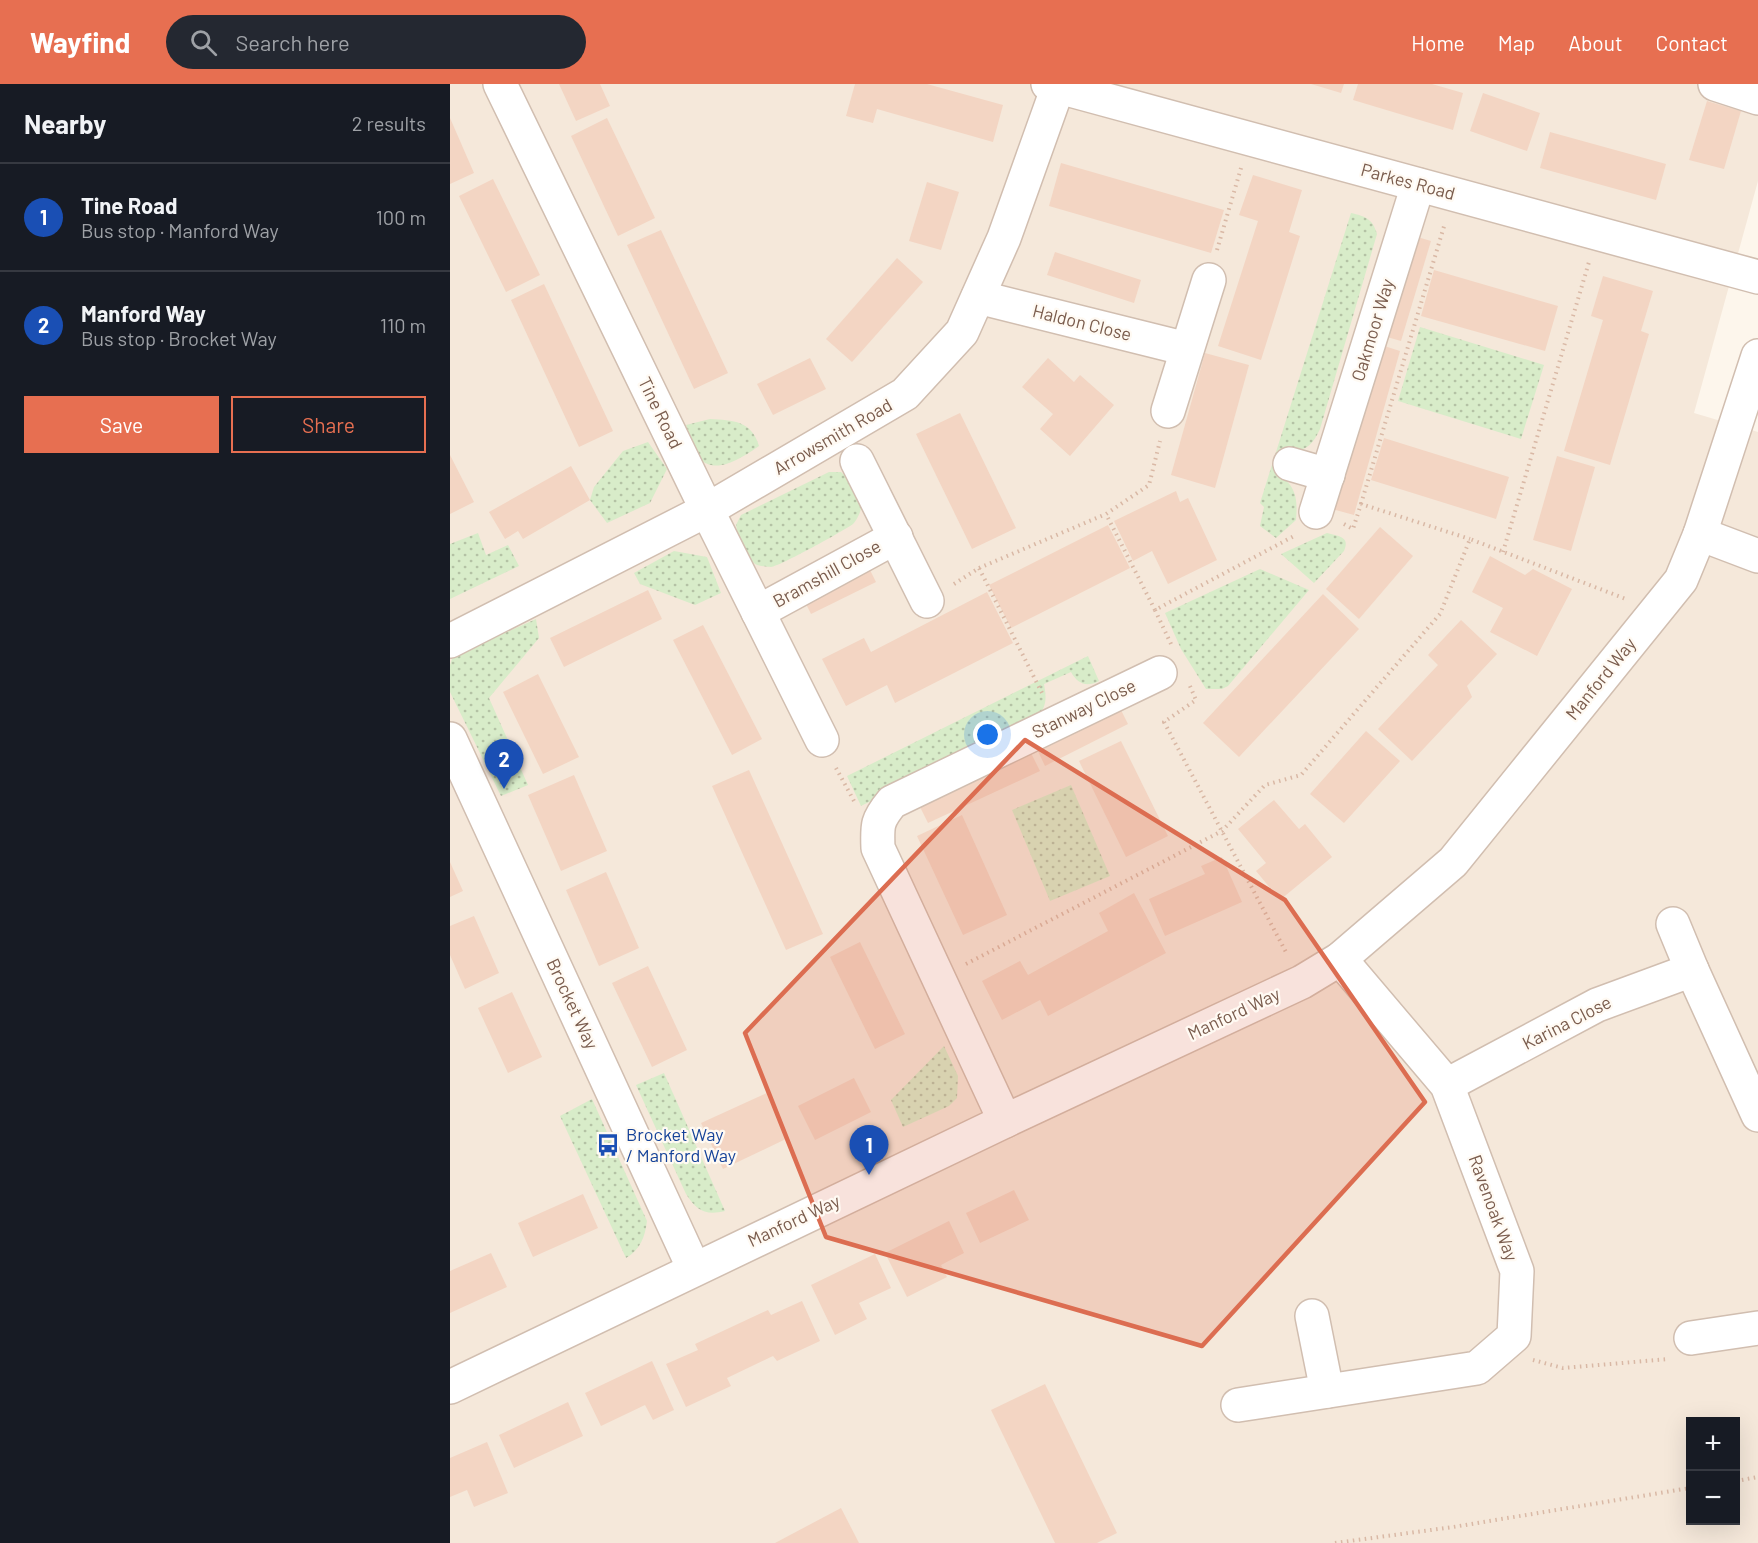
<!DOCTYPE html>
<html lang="en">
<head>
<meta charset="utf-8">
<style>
  body { margin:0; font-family:Barlow,sans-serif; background:#242831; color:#f1f3f6 }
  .controls { position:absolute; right:18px; bottom:18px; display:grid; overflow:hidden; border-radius:0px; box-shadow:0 6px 24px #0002 }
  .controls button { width:54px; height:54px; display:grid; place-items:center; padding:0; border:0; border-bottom:2px solid #363941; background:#171b24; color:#f1f3f6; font:30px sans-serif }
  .you { position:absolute; left:538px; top:651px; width:21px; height:21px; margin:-15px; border:4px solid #fff; border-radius:50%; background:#1a73e8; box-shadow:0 0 0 9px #1a73e833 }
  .badge { display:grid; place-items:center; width:39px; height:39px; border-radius:50%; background:#e76f51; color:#fff; font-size:20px; font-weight:700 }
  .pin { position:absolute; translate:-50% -50px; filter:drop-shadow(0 2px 3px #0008) }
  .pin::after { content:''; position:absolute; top:32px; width:21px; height:18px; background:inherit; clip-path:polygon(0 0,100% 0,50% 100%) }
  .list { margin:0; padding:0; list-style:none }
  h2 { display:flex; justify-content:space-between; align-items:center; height:78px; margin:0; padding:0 24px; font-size:26px }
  h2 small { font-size:20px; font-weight:400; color:#9ea1a6 }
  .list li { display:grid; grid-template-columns:39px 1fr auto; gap:18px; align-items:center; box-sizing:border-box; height:108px; padding:0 24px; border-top:2px solid #363941 }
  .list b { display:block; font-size:22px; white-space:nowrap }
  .list p { margin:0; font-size:20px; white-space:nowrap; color:#9ea1a6 }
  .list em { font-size:20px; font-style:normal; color:#9ea1a6 }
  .actions { display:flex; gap:12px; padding:18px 24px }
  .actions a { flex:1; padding:14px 0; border:2px solid #e76f51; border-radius:0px; text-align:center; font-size:21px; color:#e76f51 }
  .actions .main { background:#e76f51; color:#fff }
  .icon { flex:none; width:33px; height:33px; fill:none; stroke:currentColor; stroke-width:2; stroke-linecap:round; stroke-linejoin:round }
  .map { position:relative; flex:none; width:1308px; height:1459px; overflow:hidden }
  header { display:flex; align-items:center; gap:36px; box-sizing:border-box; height:84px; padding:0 30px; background:#e76f51; color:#fff }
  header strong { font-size:28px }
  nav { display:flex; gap:33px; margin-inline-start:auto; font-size:21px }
  .search { width:420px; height:54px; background:#242831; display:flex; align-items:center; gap:15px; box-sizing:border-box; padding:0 21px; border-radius:33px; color:#9ea1a6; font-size:22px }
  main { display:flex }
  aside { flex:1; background:#171b24 }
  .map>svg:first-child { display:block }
</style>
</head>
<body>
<header>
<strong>Wayfind</strong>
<div class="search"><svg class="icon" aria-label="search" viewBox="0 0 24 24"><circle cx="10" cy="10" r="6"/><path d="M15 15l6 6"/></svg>Search here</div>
<nav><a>Home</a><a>Map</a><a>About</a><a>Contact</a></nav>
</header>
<main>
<aside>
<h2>Nearby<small>2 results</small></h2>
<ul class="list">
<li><span class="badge" style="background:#1a4fb4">1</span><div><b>Tine Road</b><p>Bus stop · Manford Way</p></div><em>100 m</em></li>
<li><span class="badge" style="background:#1a4fb4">2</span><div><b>Manford Way</b><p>Bus stop · Brocket Way</p></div><em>110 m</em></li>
</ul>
<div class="actions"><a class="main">Save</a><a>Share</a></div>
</aside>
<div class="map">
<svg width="1308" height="1459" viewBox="0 0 1308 1459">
  <defs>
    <pattern id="grass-dots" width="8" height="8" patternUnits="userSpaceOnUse" patternTransform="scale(1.5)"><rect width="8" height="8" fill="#d8ecc9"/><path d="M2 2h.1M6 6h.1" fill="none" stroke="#b4c2a5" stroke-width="1.8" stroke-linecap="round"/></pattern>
  </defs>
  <rect width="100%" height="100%" fill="#fdf6ec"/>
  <path fill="#f5e8da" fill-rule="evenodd" d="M0,0h1274l34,10v87l-64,232 64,19v1111h-1308zM1240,1338h46v98h-46z"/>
  <g fill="url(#grass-dots)">
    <path d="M901,129c14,3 22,6 26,21l-57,195c-9,19 -16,24 -37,20l-8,23c21,13 23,25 21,48l-20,18 -16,-12 4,-19 -4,-4z"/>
    <polygon points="970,243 1094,281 1071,355 948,317"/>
    <path d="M260,335c23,1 42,2 49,27 -16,11 -44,31 -61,11 -5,-5 -9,-24 -12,-32z"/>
    <polygon points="198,358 217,385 200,419 157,439 140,416 144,403 173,367"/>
    <path d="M379,388h12c10,9 24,25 19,40 -1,3 -4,9 -7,12 -8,6 -73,42 -82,43 -3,0 -11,-1 -14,-2 -14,-8 -18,-26 -21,-40l5,-10z"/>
    <polygon points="28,449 36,471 58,461 69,482 0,515 0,460"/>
    <path d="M877,449c10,3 24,3 17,18l-30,32 -33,-29z"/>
    <polygon points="224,467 257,473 271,509 245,521 190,500 184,489"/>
    <polygon points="810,485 859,506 778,602 772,605 756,605 731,565 715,529"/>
    <polygon points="86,535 89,554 39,614 78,701 51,712 0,608 0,581 3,572"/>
    <path d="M638,572l11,25c-13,7 -22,2 -28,-9l-27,12c2,12 3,18 -3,29l-73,39 -107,54 -14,-30z"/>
    <polygon points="621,701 660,792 600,817 562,726"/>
    <polygon points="494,962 508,992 507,1014 499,1022 453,1043 441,1016"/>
    <path d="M214,989l61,138c-20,5 -29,-1 -39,-17l-50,-109z"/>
    <path d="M142,1015l55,122c-2,16 -7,29 -21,37l-66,-142z"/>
  </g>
  <g fill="#f3d5c3">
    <polygon points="109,0 150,0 160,22 126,37"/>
    <polygon points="405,0 477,0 553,21 543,58 427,25 423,39 396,32"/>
    <polygon points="861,0 894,0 891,9"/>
    <polygon points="908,0 982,0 1013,9 1003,46 903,16"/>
    <polygon points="1033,9 1090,29 1077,67 1020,47"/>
    <polygon points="1257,17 1291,27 1274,85 1239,76"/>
    <polygon points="0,34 24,89 0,100"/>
    <polygon points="157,34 205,134 168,152 121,52"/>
    <polygon points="1100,48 1216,80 1206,116 1090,84"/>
    <polygon points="611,79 774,126 761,169 599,122"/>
    <polygon points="803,91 852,106 839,148 850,152 811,276 768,262 808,137 789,131"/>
    <polygon points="43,95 90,191 56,208 9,112"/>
    <polygon points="477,98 509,108 491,166 459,157"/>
    <polygon points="211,146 278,289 244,305 177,161"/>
    <polygon points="961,151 981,157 951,257 930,251"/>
    <polygon points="605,168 691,196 684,219 597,191"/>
    <polygon points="447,174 473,198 402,278 376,255"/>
    <polygon points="984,186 1108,222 1095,267 971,232"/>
    <polygon points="1153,192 1203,207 1191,247 1199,250 1160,381 1114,367 1153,236 1141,232"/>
    <polygon points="94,200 163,347 129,363 61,216"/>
    <polygon points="928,260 950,267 904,431 882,425"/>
    <polygon points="755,269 799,281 765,404 721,391"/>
    <polygon points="360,274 376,305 323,331 307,300"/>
    <polygon points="598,274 624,298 630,291 664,321 620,372 590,345 603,330 572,303"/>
    <polygon points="510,329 566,444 522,465 466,350"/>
    <polygon points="934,354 1059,393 1046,435 921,396"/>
    <polygon points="0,371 24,418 0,430"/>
    <polygon points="1107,372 1145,383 1121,467 1083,456"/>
    <polygon points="121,382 140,416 73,455 68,447 55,455 39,428"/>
    <polygon points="726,407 730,418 738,414 767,476 718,500 702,467 683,477 664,437"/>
    <polygon points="658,441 680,484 561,544 539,501"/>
    <polygon points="930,443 963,472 909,535 876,505"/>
    <polygon points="1040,472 1075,491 1083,485 1122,505 1087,572 1040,548 1053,524 1022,508"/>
    <polygon points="416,478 426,498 361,530 351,510"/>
    <polygon points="198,506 212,535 114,583 100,554"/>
    <polygon points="537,508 563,559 445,619 437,601 396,622 372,575 414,554 421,568"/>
    <polygon points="873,510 909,545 789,673 753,639"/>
    <polygon points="1011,536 1047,570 1017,602 1022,613 962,677 928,645 988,581 978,571"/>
    <polygon points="253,541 312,655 282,671 223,556"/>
    <polygon points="88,590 129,673 93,690 53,608"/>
    <polygon points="668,620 678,640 595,682 585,661"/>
    <polygon points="916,647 950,677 894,739 860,710"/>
    <polygon points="671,657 718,752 676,773 629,677"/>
    <polygon points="580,667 590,687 478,739 468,719"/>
    <polygon points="299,686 373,850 336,866 262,702"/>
    <polygon points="124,691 157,767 111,787 78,711"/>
    <polygon points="824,716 849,745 855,740 882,773 830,816 806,787 816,779 788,745"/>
    <polygon points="512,731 557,831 513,851 467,752"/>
    <polygon points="772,773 792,818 715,852 699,815 755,790 751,782"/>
    <polygon points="0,778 13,807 0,813"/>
    <polygon points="156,788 189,864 149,882 116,806"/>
    <polygon points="684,809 716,869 598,932 590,916 552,936 532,897 570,877 578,891 658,847 649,829"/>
    <polygon points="24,832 49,889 15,905 0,871 0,842"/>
    <polygon points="410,858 455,950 425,965 380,873"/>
    <polygon points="198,882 237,966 202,983 162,899"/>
    <polygon points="62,908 92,973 58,989 28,924"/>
    <polygon points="404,994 421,1028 365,1056 348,1022"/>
    <polygon points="317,1009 338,1054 273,1085 251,1039"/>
    <polygon points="564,1106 579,1136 530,1159 516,1129"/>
    <polygon points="133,1110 148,1144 83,1173 68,1139"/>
    <polygon points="499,1137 514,1169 491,1181 497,1193 457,1213 435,1169"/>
    <polygon points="41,1169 57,1203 0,1229 0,1187"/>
    <polygon points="425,1170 441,1204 409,1219 417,1235 385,1251 361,1201"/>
    <polygon points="352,1217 370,1257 327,1277 323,1272 277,1294 281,1302 236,1323 216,1280 248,1266 245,1260 318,1226 321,1231"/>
    <polygon points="202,1277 224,1326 203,1336 195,1321 151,1342 135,1309"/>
    <polygon points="595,1300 667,1449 647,1459 605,1459 541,1326"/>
    <polygon points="118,1318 133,1352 64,1384 49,1351"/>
    <polygon points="37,1358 58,1409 24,1423 17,1406 0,1413 0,1374"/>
    <polygon points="391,1424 409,1459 325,1459"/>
  </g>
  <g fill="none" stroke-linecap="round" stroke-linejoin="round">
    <g stroke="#d1beb0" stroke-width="36">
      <g id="minor">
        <polyline points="50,0 257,426 372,656"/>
        <polyline points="598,0 1308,193"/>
        <polyline points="1265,0 1308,14"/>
        <polyline points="528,213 737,265"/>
        <polyline points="718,327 759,196"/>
        <polyline points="407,377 477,517"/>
        <polyline points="840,380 878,391"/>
        <polyline points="866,428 968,101"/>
        <polyline points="1250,450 1308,472"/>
        <polyline points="308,528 446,453"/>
        <polyline points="0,557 257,426 455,310 512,248 554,154 609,0"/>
        <polyline points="0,655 244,1185"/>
        <polyline points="1223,840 1242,886 1308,1031"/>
        <polyline points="997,1001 1147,921 1242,886"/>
        <path d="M555,1037l-127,-273c-1,-23 -1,-28 14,-46l268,-129"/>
        <polyline points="862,1232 877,1307"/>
        <polyline points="1241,1254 1308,1244"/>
        <polyline points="0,1303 555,1037 852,898 890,875 1003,778 1231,496 1250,450 1308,272"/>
        <polyline points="788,1321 1027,1284 1064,1252 1067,1187 997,1001 890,875"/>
      </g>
    </g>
    <g stroke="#d9b8a5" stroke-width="4" stroke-dasharray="1.5 4.5" stroke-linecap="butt">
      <polyline points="767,166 791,84"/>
      <polyline points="911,420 995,139"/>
      <polyline points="894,440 903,445 911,420 1020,455"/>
      <polyline points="1053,468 1139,178"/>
      <polyline points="529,484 656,430"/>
      <polyline points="504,500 529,484 593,611"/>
      <polyline points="705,526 656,430 699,401 710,357"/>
      <polyline points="721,560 705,526 846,451"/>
      <polyline points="740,602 746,616 714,638 837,870"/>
      <polyline points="386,684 404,717"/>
      <polyline points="516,880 772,747 815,701 851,691 990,530 1020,455 1176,515"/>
      <polyline points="1083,1276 1113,1284 1219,1275"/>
      <polyline points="1286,1397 1308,1393"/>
      <polyline points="885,1459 1003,1443 1240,1404"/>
    </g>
    <use href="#minor" stroke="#fff" stroke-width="33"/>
  </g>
  <path fill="#dc6d51" fill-opacity="0.2" stroke="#dc6d51" stroke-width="4.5" stroke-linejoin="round" d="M575,656l260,160 140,202 -223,244 -376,-109 -81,-204z"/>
  <defs>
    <g id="bus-bare" transform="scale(1.8)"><path d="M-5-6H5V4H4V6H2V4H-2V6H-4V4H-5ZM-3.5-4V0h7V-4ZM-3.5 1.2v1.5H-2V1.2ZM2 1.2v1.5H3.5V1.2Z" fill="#1a4fb4" stroke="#fffaf3" stroke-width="2.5" paint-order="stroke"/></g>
  </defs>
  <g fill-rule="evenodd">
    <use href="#bus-bare" x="158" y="1061"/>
  </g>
  <g text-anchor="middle" stroke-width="4.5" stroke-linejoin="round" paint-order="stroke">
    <g font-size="18" fill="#7a5c4d" stroke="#fffaf3">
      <text transform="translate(958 98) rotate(15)" y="6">Parkes Road</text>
      <text transform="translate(632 239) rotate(14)" y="6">Haldon Close</text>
      <text transform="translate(923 246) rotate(-73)" y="6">Oakmoor Way</text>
      <text transform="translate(210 329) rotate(64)" y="6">Tine Road</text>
      <text transform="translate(383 353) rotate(-30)" y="6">Arrowsmith Road</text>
      <text transform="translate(377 490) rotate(-29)" y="6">Bramshill Close</text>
      <text transform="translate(1151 595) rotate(-51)" y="6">Manford Way</text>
      <text transform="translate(634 625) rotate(-26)" y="6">Stanway Close</text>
      <text transform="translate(122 920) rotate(65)" y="6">Brocket Way</text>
      <text transform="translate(784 930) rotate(-25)" y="6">Manford Way</text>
      <text transform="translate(1117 939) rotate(-27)" y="6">Karina Close</text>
      <text transform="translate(1043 1124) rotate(70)" y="6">Ravenoak Way</text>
      <text transform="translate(344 1137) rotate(-25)" y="6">Manford Way</text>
    </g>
    <g font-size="18" fill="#164399" stroke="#fffaf3" text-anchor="start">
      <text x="176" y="1057">Brocket Way<tspan x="176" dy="21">/ Manford Way</tspan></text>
    </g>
  </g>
</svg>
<div class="controls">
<button>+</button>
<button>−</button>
</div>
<div class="you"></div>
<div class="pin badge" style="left:419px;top:1091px;background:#1a4fb4">1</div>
<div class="pin badge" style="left:54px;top:705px;background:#1a4fb4">2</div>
</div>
</main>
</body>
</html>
